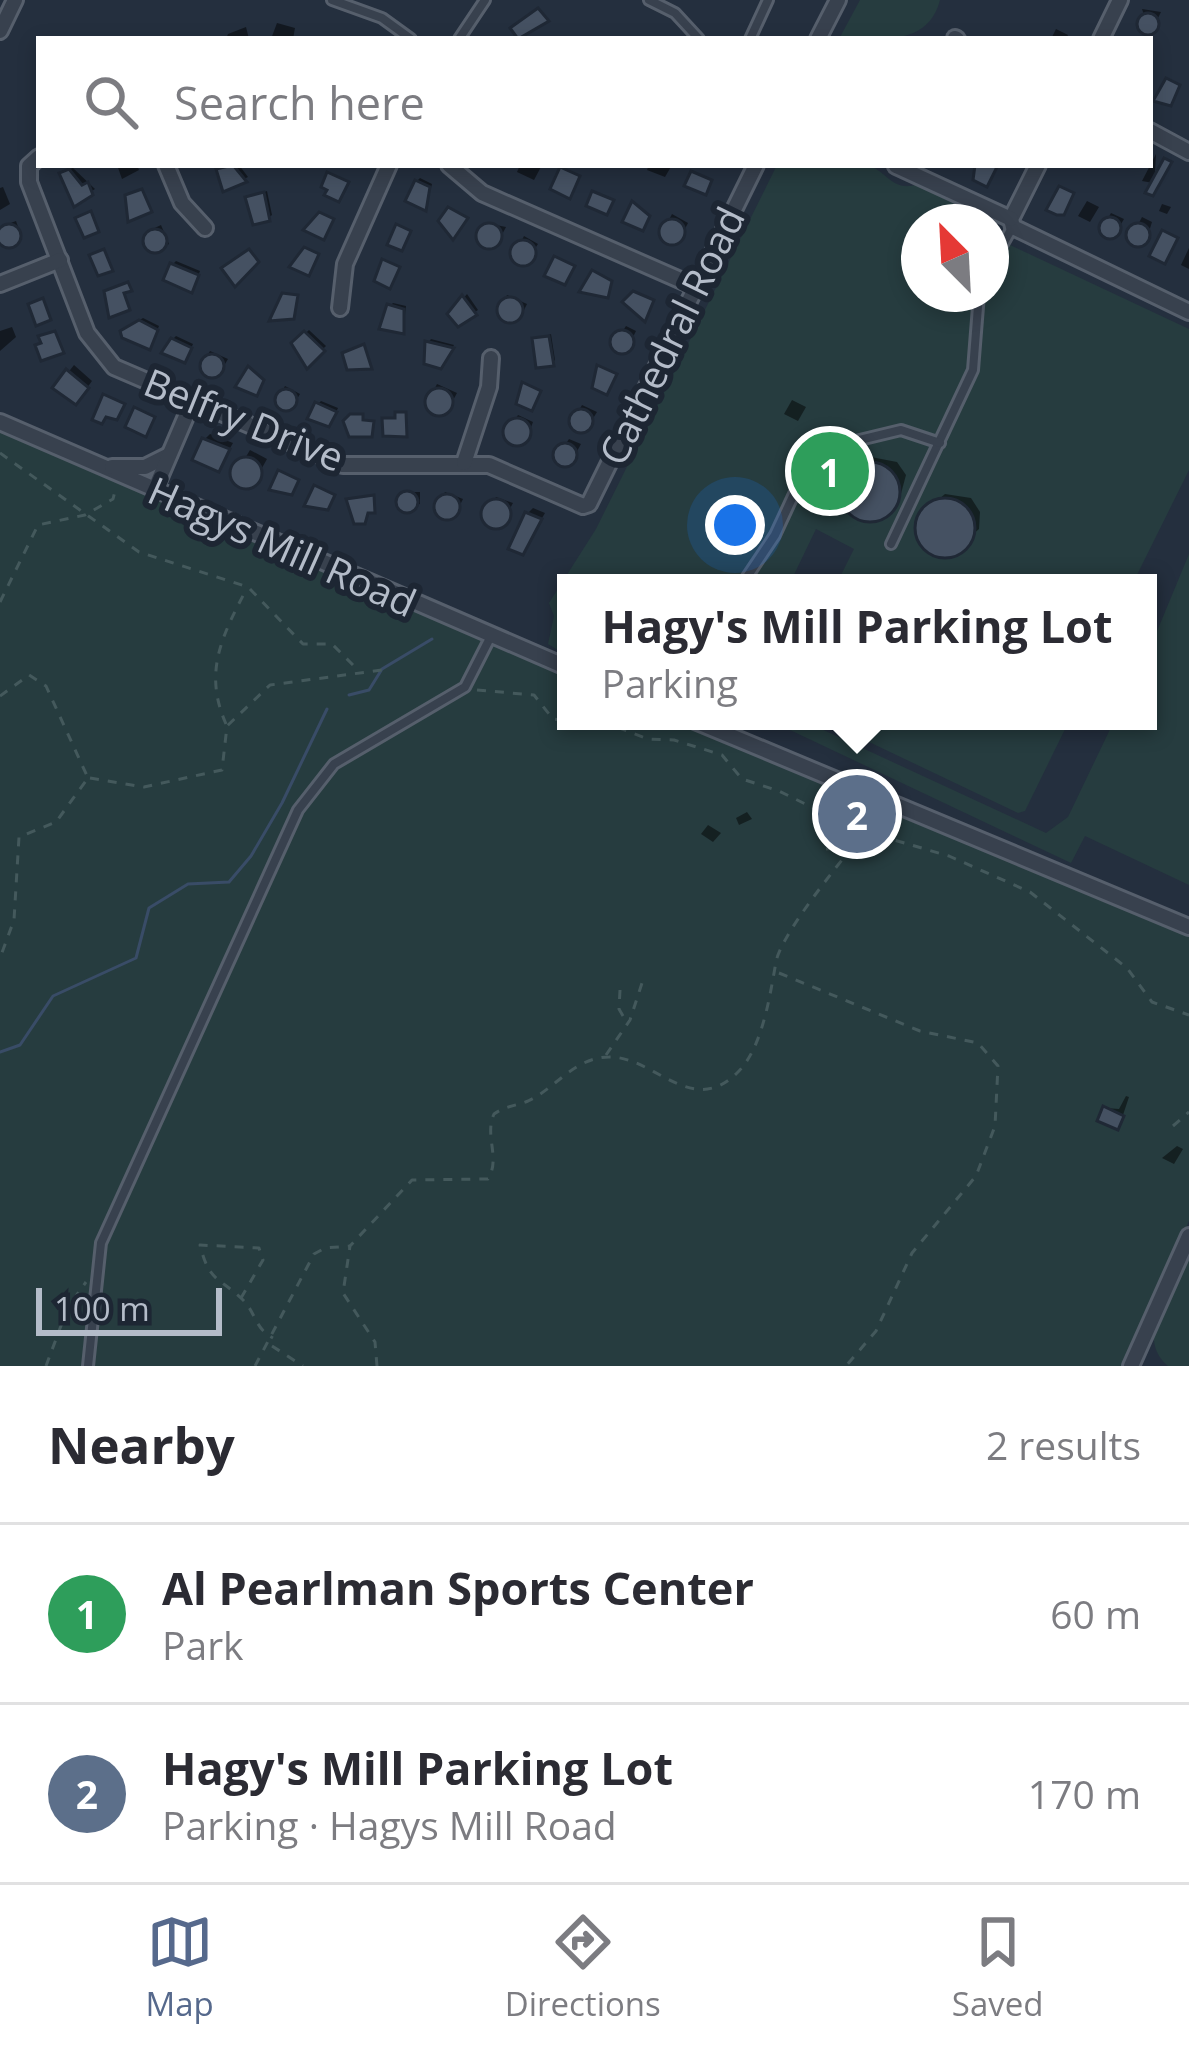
<!DOCTYPE html>
<html lang="en">
<head>
<meta charset="utf-8">
<style>
  body { margin:0; font-family:"Open Sans",sans-serif; background:#f7f7f7; color:#2b2b33 }
  .compass { position:absolute; left:901px; top:204px; width:108px; height:108px; border-radius:50%; background:#fff; box-shadow:0 6px 18px #0003; rotate:336deg }
  .scale { position:absolute; left:36px; bottom:30px; width:186px; box-sizing:border-box; padding-left:12px; border:6px solid #b4bcc9; border-top:0; font-size:33px; line-height:42px; white-space:nowrap; color:#b4bcc9; -webkit-text-stroke:9px #1d2633; paint-order:stroke }
  .you { position:absolute; left:735px; top:525px; width:42px; height:42px; margin:-30px; border:9px solid #fff; border-radius:50%; background:#1a73e8; box-shadow:0 0 0 18px #1a73e833 }
  .badge { display:grid; place-items:center; width:78px; height:78px; border-radius:50%; background:#56698c; color:#fff; font-size:39px; font-weight:700 }
  .pin { position:absolute; translate:-50% -50%; border:6px solid #fff; box-shadow:0 3px 12px #0006 }
  .popup { position:absolute; left:557px; top:574px; width:600px; height:156px; box-sizing:border-box; display:grid; place-content:center; border-radius:0px; background:#fff; filter:drop-shadow(0 3px 9px #0005); font-size:39px; white-space:nowrap; color:#7c7c81 }
  .popup b { font-size:45px; color:#2b2b33 }
  .popup::after { content:''; position:absolute; left:50%; top:100%; margin-left:-24px; border:24px solid transparent; border-top-color:#fff }
  .list { margin:0; padding:0; list-style:none }
  h2 { display:flex; justify-content:space-between; align-items:center; height:156px; margin:0; padding:0 48px; font-size:51px }
  h2 small { font-size:39px; font-weight:400; color:#7c7c81 }
  .list li { display:grid; grid-template-columns:78px 1fr auto; gap:36px; align-items:center; box-sizing:border-box; height:180px; padding:0 48px; border-top:3px solid #e1e1e2 }
  .list b { display:block; font-size:45px; white-space:nowrap }
  .list p { margin:0; font-size:39px; white-space:nowrap; color:#7c7c81 }
  .list em { font-size:39px; font-style:normal; color:#7c7c81 }
  .icon { flex:none; width:66px; height:66px; fill:none; stroke:currentColor; stroke-width:2; stroke-linecap:round; stroke-linejoin:round }
  .map { position:relative; flex:none; width:1189px; height:1366px; overflow:hidden }
  .search { position:absolute; background:#fff; box-shadow:0 6px 18px #0003; left:36px; right:36px; top:36px; height:132px; display:flex; align-items:center; gap:30px; box-sizing:border-box; padding:0 42px; border-radius:0px; color:#7c7c81; font-size:45px }
  .sheet { height:516px; background:#fff }
  nav { display:flex; justify-content:space-around; align-items:center; box-sizing:border-box; height:168px; border-top:3px solid #e1e1e2; background:#fff; font-size:33px; color:#7c7c81 }
  nav a { display:grid; justify-items:center; gap:6px }
  nav .on { color:#56698c }
  .map>svg:first-child { display:block }
</style>
</head>
<body>
<div class="map">
<svg width="1189" height="1366" viewBox="0 0 1189 1366">
  <rect width="100%" height="100%" fill="#242f3e"/>
  <g fill="#263c3f">
    <path d="M860,0h80c-12,47 -62,39 -101,39z"/>
    <path d="M777,165c26,0 65,-7 90,0 21,6 25,28 51,19l60,28 5,10h-64v72h72v-58l198,93v141l-56,113h-296l17,-34 -38,-20 -26,54h-224v72l-18,-11 6,-28 -5,-13 47,-74z"/>
    <polygon points="0,428 566,674 566,721 680,721 1189,934 1189,1221 1126,1362 1133,1366 0,1366"/>
    <polygon points="1189,554 1189,885 1085,836 1071,863 771,721 804,721 1046,833 1068,817 1114,721 1148,721 1148,653"/>
    <polygon points="825,721 1069,721 1025,811 1018,813"/>
    <path d="M1189,1249v117h-21c-36,-29 6,-83 21,-117z"/>
  </g>
  <g fill="#0007">
    <polygon points="1142,9 1161,12 1150,34 1138,28 1145,18"/>
    <polygon points="277,23 295,28 293,39 271,39"/>
    <polygon points="246,27 249,39 226,39 228,34"/>
    <polygon points="1056,29 1068,35 1066,39 1051,39"/>
    <polygon points="1156,154 1155,172 1167,160 1153,183 1142,181"/>
    <polygon points="108,165 137,165 139,170 122,179 117,165"/>
    <polygon points="239,165 248,177 225,188 219,169"/>
    <polygon points="520,165 542,165 534,180 517,172"/>
    <polygon points="649,165 672,165 665,177 647,170"/>
    <polygon points="73,168 95,189 75,202 66,170"/>
    <polygon points="420,178 432,184 426,207 417,181"/>
    <polygon points="3,187 10,204 0,210 0,188"/>
    <polygon points="267,191 272,215 268,218 248,198"/>
    <polygon points="1087,201 1099,207 1090,222 1078,216"/>
    <polygon points="1162,204 1171,207 1167,214 1159,211"/>
    <polygon points="1111,213 1124,219 1113,238 1102,229"/>
    <polygon points="672,214 688,223 677,244 663,243 660,237"/>
    <polygon points="1142,217 1152,222 1146,241 1129,242"/>
    <polygon points="16,221 22,238 5,247 0,227"/>
    <polygon points="486,223 506,227 495,248 477,239"/>
    <polygon points="161,225 169,244 154,252 146,232"/>
    <polygon points="524,236 538,244 524,265 512,260"/>
    <polygon points="1189,248 1189,269 1181,265"/>
    <polygon points="176,261 200,271 194,286 173,264"/>
    <polygon points="467,294 478,310 458,323 451,314"/>
    <polygon points="507,295 527,304 519,320 499,313"/>
    <polygon points="393,303 406,306 403,331 390,306"/>
    <polygon points="143,318 159,326 152,343 127,328"/>
    <polygon points="626,326 636,331 625,353 612,347"/>
    <polygon points="12,327 16,337 0,351 0,331"/>
    <polygon points="309,330 326,346 307,364 295,343"/>
    <polygon points="551,334 555,360 552,363 535,340"/>
    <polygon points="176,336 193,344 187,357 173,339"/>
    <polygon points="431,339 454,345 444,362 428,343"/>
    <polygon points="210,351 228,359 218,376 201,367"/>
    <polygon points="74,365 92,381 81,396 56,388"/>
    <polygon points="437,384 457,393 445,415 427,404"/>
    <polygon points="285,386 300,394 291,409 277,401"/>
    <polygon points="792,400 806,407 798,421 784,414"/>
    <polygon points="321,401 338,408 332,421 318,404"/>
    <polygon points="582,405 597,412 585,431 571,424"/>
    <polygon points="518,415 533,422 525,443 505,436"/>
    <polygon points="210,434 233,443 218,469 204,440"/>
    <polygon points="569,439 581,444 569,466 555,459"/>
    <polygon points="250,450 267,459 250,489 232,480"/>
    <polygon points="871,457 897,462 906,475 899,501 875,518 851,510 844,494 848,477"/>
    <polygon points="401,492 420,492 420,504 399,507"/>
    <polygon points="445,492 463,499 454,517 436,509"/>
    <polygon points="945,494 971,498 980,512 979,529 949,555 932,552 920,539 922,513"/>
    <polygon points="496,497 513,503 500,527 484,520"/>
    <polygon points="533,508 545,513 522,552 527,514"/>
    <polygon points="747,812 752,819 739,825 736,818"/>
    <polygon points="708,825 721,833 713,842 701,834"/>
    <polygon points="1126,1096 1129,1097 1120,1124 1106,1108 1119,1109"/>
    <polygon points="1177,1146 1183,1149 1174,1164 1162,1158"/>
  </g>
  <g fill="none" stroke-linecap="round" stroke-linejoin="round">
    <g stroke="#394c67" stroke-width="3">
      <polyline points="349,695 369,690 382,669 432,639"/>
      <polyline points="0,1052 20,1045 53,996 136,958 149,908 188,884 229,882 251,856 282,803 327,709"/>
    </g>
  </g>
  <g fill="#455162" stroke="#1f2835" stroke-width="3">
    <polygon points="538,8 549,21 518,39 510,28"/>
    <circle cx="1148" cy="24" r="11"/>
    <polygon points="1166,78 1180,85 1171,106 1153,101"/>
    <polygon points="1164,158 1172,162 1153,196 1145,193"/>
    <polygon points="233,165 247,182 223,192 216,169"/>
    <polygon points="975,165 998,165 987,187 973,180"/>
    <polygon points="560,167 580,176 570,199 550,189"/>
    <polygon points="69,169 82,185 88,182 93,195 74,207 59,173"/>
    <polygon points="691,171 712,180 706,195 684,186"/>
    <polygon points="327,172 349,182 339,202 324,195 327,190 321,187"/>
    <polygon points="415,180 430,187 426,211 405,201"/>
    <polygon points="1059,186 1074,193 1064,215 1057,215 1046,210"/>
    <polygon points="142,189 152,212 128,222 125,195"/>
    <polygon points="592,191 614,200 607,215 586,206"/>
    <polygon points="264,192 270,221 253,225 245,197"/>
    <polygon points="632,201 650,216 643,231 622,222"/>
    <polygon points="448,207 468,218 453,240 438,221"/>
    <polygon points="91,211 99,232 84,238 75,218"/>
    <polygon points="319,212 334,219 324,240 303,230"/>
    <circle cx="1110" cy="228" r="11"/>
    <circle cx="672" cy="232" r="13"/>
    <circle cx="489" cy="236" r="13"/>
    <circle cx="1138" cy="235" r="12"/>
    <polygon points="396,224 411,231 402,251 387,245"/>
    <circle cx="9" cy="236" r="12"/>
    <circle cx="155" cy="241" r="12"/>
    <polygon points="1162,230 1178,238 1165,264 1149,256"/>
    <circle cx="523" cy="253" r="13"/>
    <polygon points="304,247 319,254 309,276 289,267"/>
    <polygon points="104,249 113,271 98,276 89,255"/>
    <polygon points="249,249 259,262 235,287 221,268"/>
    <polygon points="554,256 575,266 565,285 544,276"/>
    <polygon points="382,259 400,267 390,289 374,281"/>
    <polygon points="170,263 199,275 192,293 163,280"/>
    <polygon points="592,270 612,281 608,298 579,292"/>
    <polygon points="128,282 132,291 124,293 130,310 109,318 104,291"/>
    <polygon points="633,291 654,300 645,322 622,302"/>
    <polygon points="282,293 298,295 294,319 269,321"/>
    <polygon points="462,295 477,315 458,327 447,314"/>
    <circle cx="510" cy="310" r="13"/>
    <polygon points="43,298 51,320 36,326 28,304"/>
    <polygon points="387,304 404,309 404,334 379,329"/>
    <polygon points="139,320 158,330 150,350 122,338 120,331"/>
    <circle cx="622" cy="342" r="12"/>
    <polygon points="55,331 64,353 41,361 35,345 41,343 38,336"/>
    <polygon points="304,331 325,351 307,369 291,343"/>
    <polygon points="549,336 554,366 536,368 532,338"/>
    <polygon points="171,338 192,348 185,363 161,353"/>
    <polygon points="425,341 454,348 441,369 424,364"/>
    <polygon points="364,344 372,369 347,370 342,353"/>
    <circle cx="212" cy="366" r="12"/>
    <polygon points="597,365 617,374 607,395 592,388"/>
    <polygon points="248,366 264,380 257,396 235,387"/>
    <polygon points="66,369 89,388 76,405 52,388"/>
    <polygon points="522,382 541,391 532,411 516,404"/>
    <circle cx="439" cy="402" r="14"/>
    <circle cx="286" cy="400" r="11"/>
    <polygon points="103,394 125,404 117,420 106,417 102,424 92,420"/>
    <polygon points="315,402 337,412 329,427 307,419"/>
    <polygon points="134,407 155,417 146,437 125,427"/>
    <circle cx="581" cy="421" r="12"/>
    <polygon points="395,412 406,412 407,437 383,436 382,418 395,418"/>
    <polygon points="350,414 363,414 363,420 374,421 372,437 349,437 343,421"/>
    <circle cx="517" cy="432" r="14"/>
    <polygon points="202,438 230,449 219,472 192,460"/>
    <circle cx="565" cy="455" r="12"/>
    <circle cx="246" cy="473" r="16"/>
    <circle cx="870" cy="492" r="30"/>
    <polygon points="278,470 299,480 292,495 269,490"/>
    <polygon points="314,485 335,495 328,510 304,506"/>
    <circle cx="407" cy="502" r="11"/>
    <circle cx="447" cy="507" r="13"/>
    <polygon points="374,495 375,513 368,513 365,524 354,524 346,499"/>
    <circle cx="945" cy="528" r="30"/>
    <circle cx="496" cy="514" r="15"/>
    <polygon points="525,512 542,519 523,555 508,549"/>
    <polygon points="1103,1106 1124,1116 1118,1130 1097,1121"/>
  </g>
  <g fill="none" stroke-linecap="round" stroke-linejoin="round">
    <g stroke="#565f6c" stroke-width="14">
      <g id="service">
        <polyline points="332,0 382,18 411,39"/>
        <polyline points="649,0 675,13 699,39"/>
        <polyline points="459,39 485,0"/>
        <polyline points="750,39 768,0"/>
        <polyline points="991,265 1012,228"/>
        <polyline points="891,544 973,370 979,294"/>
        <polyline points="743,583 775,535 814,451 901,430 940,443"/>
        <polyline points="863,817 872,796"/>
        <polyline points="88,1366 101,1243 298,810 334,764 465,687 491,636"/>
      </g>
    </g>
    <g stroke="#565f6c" stroke-width="20">
      <g id="minor">
        <polyline points="0,31 15,0"/>
        <polyline points="955,38 957,39"/>
        <polyline points="818,39 838,0"/>
        <polyline points="1101,39 1120,0"/>
        <polyline points="1150,131 1189,152"/>
        <polyline points="39,157 29,166 29,182 87,333 114,367 343,465 489,465 583,506 589,504 756,165"/>
        <polyline points="166,165 182,203 205,228"/>
        <polyline points="449,165 482,193 696,287"/>
        <polyline points="1038,165 1011,219 1013,227 1189,312"/>
        <polyline points="896,166 1011,219"/>
        <polyline points="0,284 60,260"/>
        <polyline points="340,308 345,264 389,165"/>
        <polyline points="0,422 566,667"/>
        <polyline points="464,463 489,387 491,358"/>
        <polyline points="112,467 145,467 169,455"/>
        <polyline points="154,491 193,400"/>
        <polyline points="695,721 1189,927"/>
        <polyline points="1131,1366 1189,1236"/>
      </g>
    </g>
    <g stroke="#44595c" stroke-width="3" stroke-dasharray="9 9" stroke-linecap="butt">
      <polyline points="0,453 139,552 248,587 303,644 332,644 359,671"/>
      <polyline points="0,602 38,525 85,515 113,499 116,487"/>
      <polyline points="477,690 534,695 553,719 569,721"/>
      <polyline points="0,696 29,675 46,686 88,778 56,822 19,837 14,920 0,958"/>
      <polyline points="601,721 648,739 674,740 722,755 742,779 779,791 856,829 949,856 1030,892 1127,968 1152,1002 1189,1015"/>
      <path d="M226,724c-23,-52 -4,-88 21,-136"/>
      <polyline points="90,778 144,787 222,770 227,726 270,685 382,670"/>
      <polyline points="826,849 853,846 866,825"/>
      <polyline points="779,973 920,1031 978,1043 998,1066 995,1126 976,1176 912,1253 876,1331 846,1366"/>
      <polyline points="620,990 619,1009 626,1021"/>
      <polyline points="606,1055 630,1020 643,980"/>
      <polyline points="1173,1126 1189,1112"/>
      <path d="M241,1298l22,-38 -4,-12 -59,-3c9,37 19,32 42,54 14,13 12,29 31,39"/>
      <polyline points="272,1346 303,1366"/>
      <polyline points="46,1366 68,1307 86,1282"/>
      <polyline points="255,1366 314,1254 325,1248 350,1246"/>
      <path d="M377,1366l-2,-24 -32,-49 7,-47 62,-66 76,-1c13,-21 -4,-43 6,-65 11,-8 22,-8 34,-13 28,-13 47,-44 81,-44 45,-1 82,61 128,16 26,-25 33,-79 39,-111 5,-27 58,-92 77,-116"/>
    </g>
    <use href="#service" stroke="#38414e" stroke-width="8"/>
    <use href="#minor" stroke="#38414e" stroke-width="14"/>
  </g>
  <g text-anchor="middle" stroke-width="12" stroke-linejoin="round" paint-order="stroke">
    <g font-size="39" fill="#b4bcc9" stroke="#1d2633">
      <text transform="translate(672 336) rotate(-64)" y="14">Cathedral Road</text>
      <text transform="translate(244 420) rotate(22)" y="14">Belfry Drive</text>
      <text transform="translate(282 547) rotate(24)" y="14">Hagys Mill Road</text>
    </g>
  </g>
</svg>
<svg class="compass" viewBox="-18 -18 36 36"><path d="M0-13l5 13h-10z" fill="#e53935"/><path d="M0 13l5-13h-10z" fill="#7c7c81"/></svg>
<div class="scale">100 m</div>
<div class="you"></div>
<div class="pin badge" style="left:830px;top:471px;background:#2e9e5b">1</div>
<div class="pin badge" style="left:857px;top:814px;background:#5c6f8a">2</div>
<div class="popup"><b>Hagy's Mill Parking Lot</b>Parking</div>
<div class="search"><svg class="icon" aria-label="search" viewBox="0 0 24 24"><circle cx="10" cy="10" r="6"/><path d="M15 15l6 6"/></svg>Search here</div>
</div>
<section class="sheet">
<h2>Nearby<small>2 results</small></h2>
<ul class="list">
<li><span class="badge" style="background:#2e9e5b">1</span><div><b>Al Pearlman Sports Center</b><p>Park</p></div><em>60 m</em></li>
<li><span class="badge" style="background:#5c6f8a">2</span><div><b>Hagy's Mill Parking Lot</b><p>Parking · Hagys Mill Road</p></div><em>170 m</em></li>
</ul>
</section>
<nav>
<a class="on"><svg class="icon" aria-label="map" viewBox="0 0 24 24"><path d="M3 6l6-2 6 2 6-2v14l-6 2-6-2-6 2zM9 4v14M15 6v14"/></svg>Map</a>
<a><svg class="icon" aria-label="directions" viewBox="0 0 24 24"><path d="M12 3l9 9-9 9-9-9zM9 14v-3h6M13 9l2 2-2 2"/></svg>Directions</a>
<a><svg class="icon" aria-label="saved" viewBox="0 0 24 24"><path d="M7 4h10v16l-5-4-5 4z"/></svg>Saved</a>
</nav>
</body>
</html>
